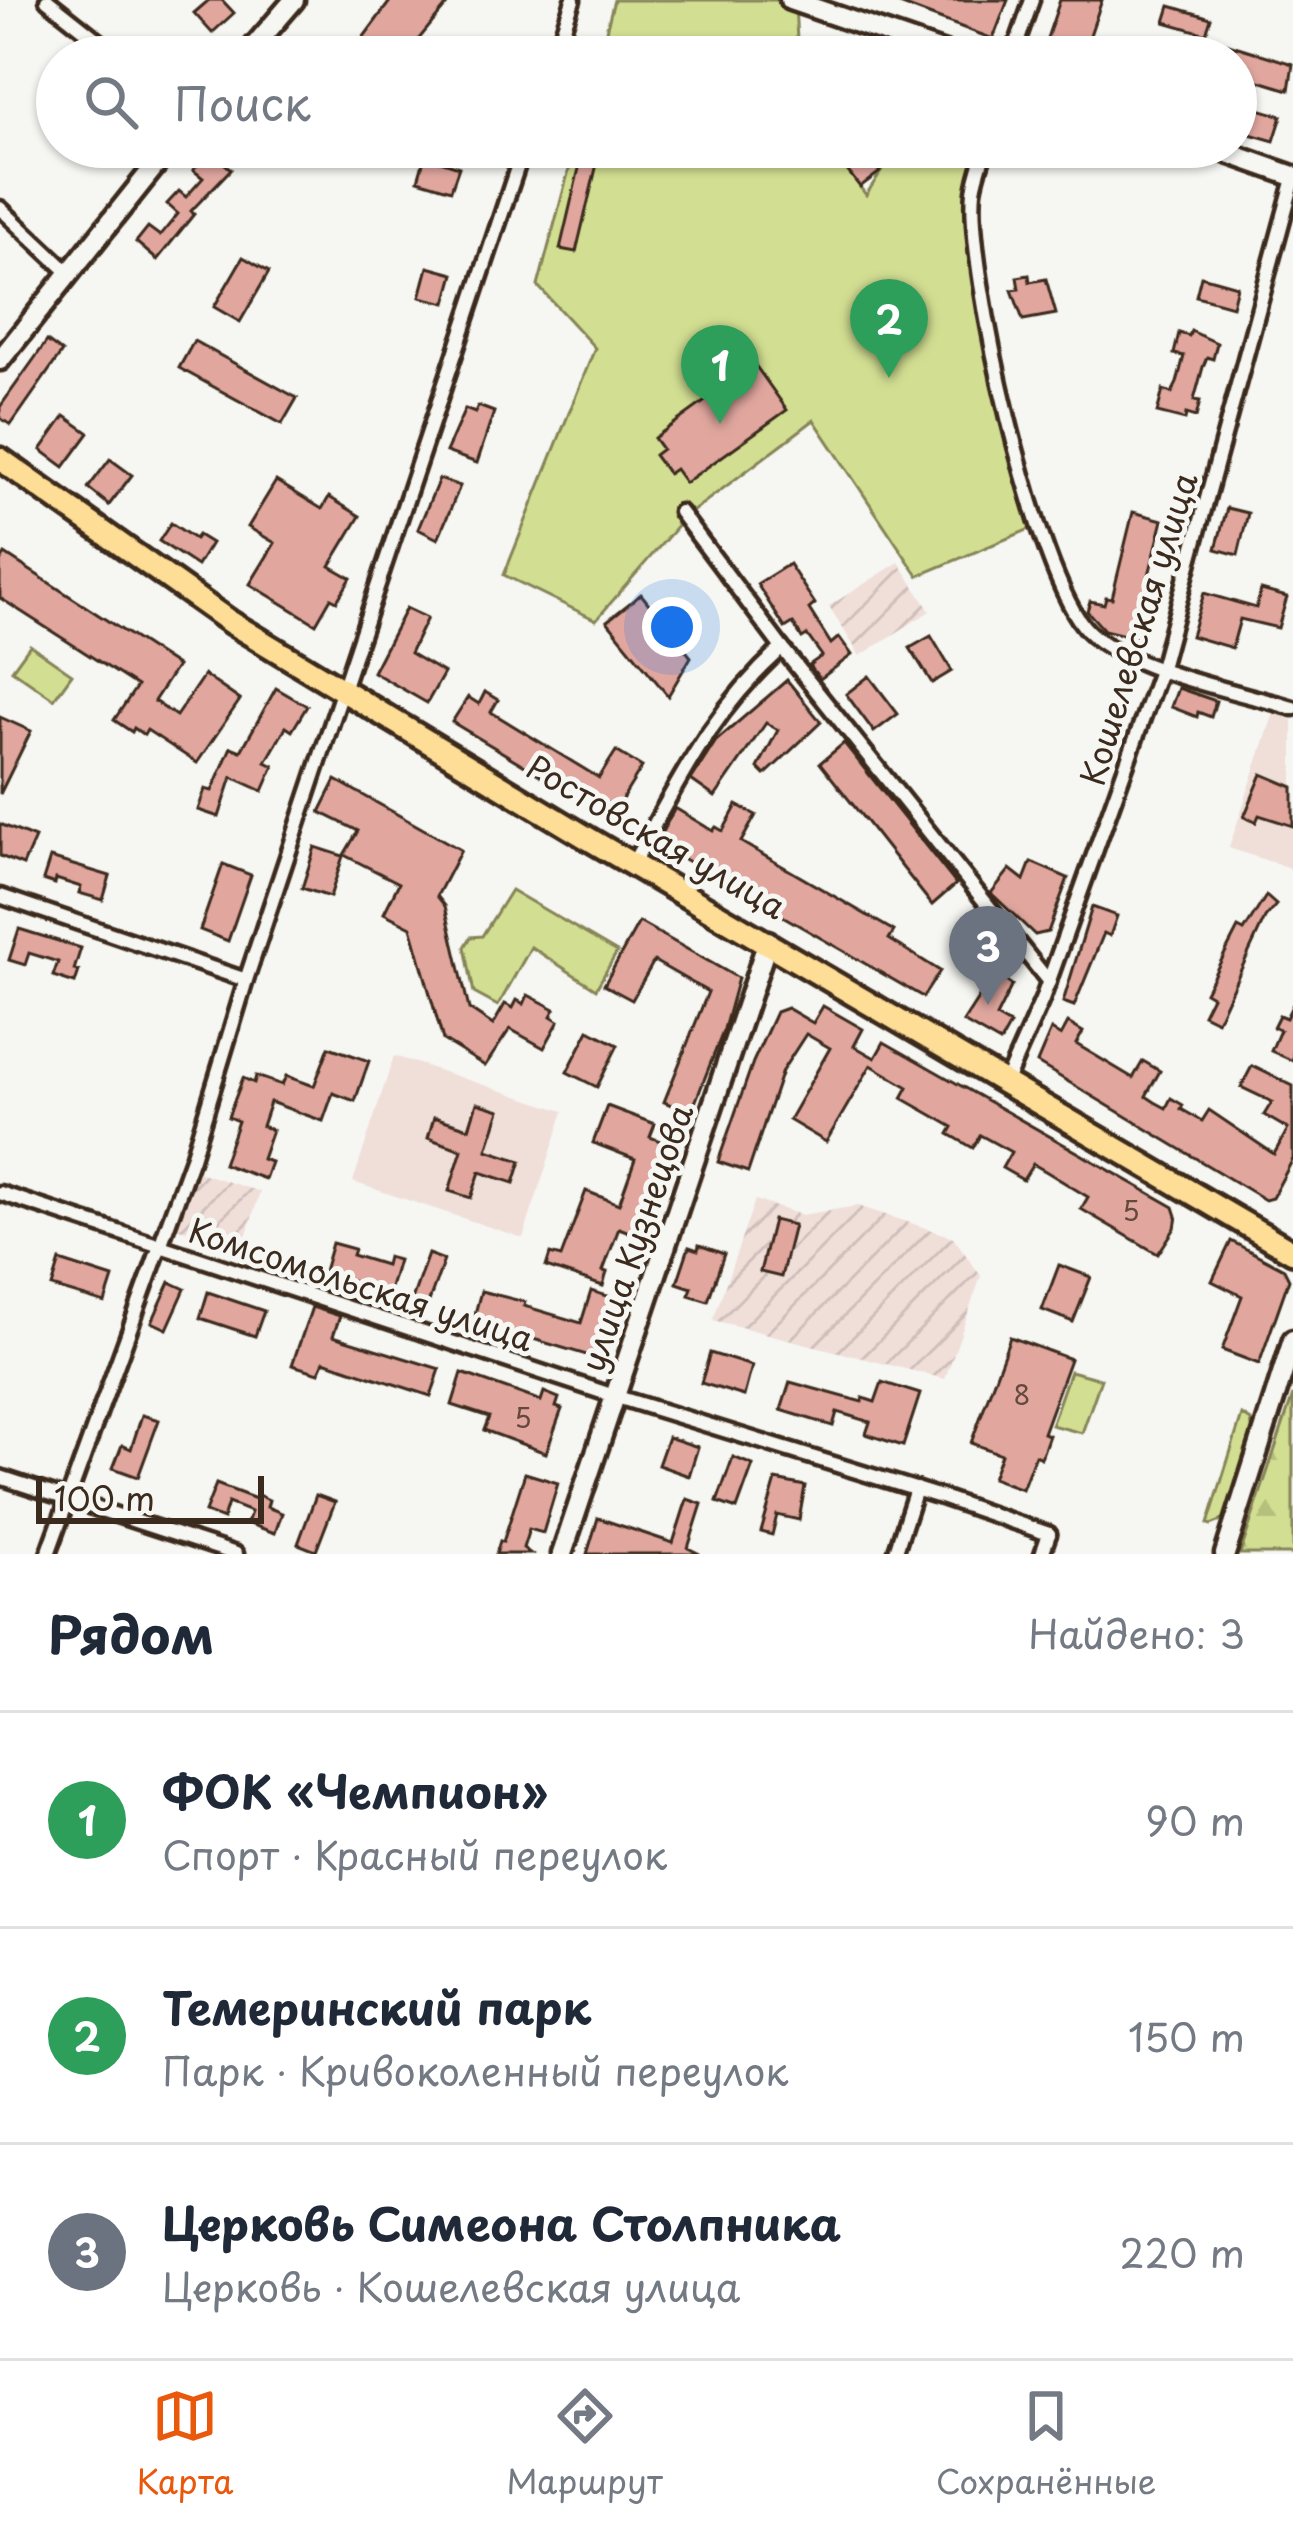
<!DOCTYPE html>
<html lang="ru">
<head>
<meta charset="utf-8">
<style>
  body { margin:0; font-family:"Playpen Sans",sans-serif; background:#f6f6f7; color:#1f2937 }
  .scale { position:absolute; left:36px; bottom:30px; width:228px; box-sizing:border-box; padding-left:12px; border:6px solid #3b2a1e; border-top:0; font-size:33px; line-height:42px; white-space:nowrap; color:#3b2a1e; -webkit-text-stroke:9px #f6f6f2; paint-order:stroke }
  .you { position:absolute; left:672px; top:627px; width:42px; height:42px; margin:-30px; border:9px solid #fff; border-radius:50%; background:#1a73e8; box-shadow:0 0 0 18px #1a73e833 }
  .badge { display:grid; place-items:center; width:78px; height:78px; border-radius:50%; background:#ea580c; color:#fff; font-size:39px; font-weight:700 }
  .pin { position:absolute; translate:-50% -99px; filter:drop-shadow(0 3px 6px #0008) }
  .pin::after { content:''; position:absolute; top:63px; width:42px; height:36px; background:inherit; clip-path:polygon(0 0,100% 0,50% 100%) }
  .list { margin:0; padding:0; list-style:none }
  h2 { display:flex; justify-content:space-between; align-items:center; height:156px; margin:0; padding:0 48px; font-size:51px }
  h2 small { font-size:39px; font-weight:400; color:#747a83 }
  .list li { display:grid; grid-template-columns:78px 1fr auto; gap:36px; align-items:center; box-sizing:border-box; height:216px; padding:0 48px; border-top:3px solid #e0e1e3 }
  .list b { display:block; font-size:45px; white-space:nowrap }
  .list p { margin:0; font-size:39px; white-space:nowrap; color:#747a83 }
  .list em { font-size:39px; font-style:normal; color:#747a83 }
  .icon { flex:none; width:66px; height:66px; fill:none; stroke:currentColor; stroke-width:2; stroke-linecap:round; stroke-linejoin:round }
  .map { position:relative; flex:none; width:1293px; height:1554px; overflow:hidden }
  .search { position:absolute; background:#fff; box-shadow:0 3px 9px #0004; left:36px; right:36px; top:36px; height:132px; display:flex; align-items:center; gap:30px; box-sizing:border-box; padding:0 42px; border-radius:66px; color:#747a83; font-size:45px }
  .sheet { height:804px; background:#fff }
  nav { display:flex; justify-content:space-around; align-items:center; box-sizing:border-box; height:168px; border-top:3px solid #e0e1e3; background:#fff; font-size:33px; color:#747a83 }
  nav a { display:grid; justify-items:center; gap:6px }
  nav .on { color:#ea580c }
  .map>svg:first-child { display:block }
</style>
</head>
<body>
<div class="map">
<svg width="1293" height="1554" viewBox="0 0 1293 1554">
  <defs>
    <pattern id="industrial-furrows" width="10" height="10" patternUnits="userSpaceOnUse" patternTransform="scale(3)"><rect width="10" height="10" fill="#f0ded9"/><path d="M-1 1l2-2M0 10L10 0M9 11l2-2" fill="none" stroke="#cfbfba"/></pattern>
    <pattern id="forest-firs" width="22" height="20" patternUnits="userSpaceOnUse" patternTransform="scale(3)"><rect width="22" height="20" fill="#d2df92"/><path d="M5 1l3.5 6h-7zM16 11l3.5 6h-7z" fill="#b5c07d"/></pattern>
  </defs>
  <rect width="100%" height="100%" fill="#f6f6f2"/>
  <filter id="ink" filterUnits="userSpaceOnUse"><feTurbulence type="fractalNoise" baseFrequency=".00833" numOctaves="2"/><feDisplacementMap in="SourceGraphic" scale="24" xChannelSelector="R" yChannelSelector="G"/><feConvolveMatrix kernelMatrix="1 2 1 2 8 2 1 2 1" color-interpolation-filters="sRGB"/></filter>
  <g filter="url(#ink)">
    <g fill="#f0ded9">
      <polygon points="1274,713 1293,720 1293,869 1229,848"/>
      <polygon points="394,1056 564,1111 523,1238 353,1182"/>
    </g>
    <g fill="url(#industrial-furrows)">
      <polygon points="899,562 930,611 860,656 829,606"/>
      <polygon points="195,1171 260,1192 242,1249 176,1228"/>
      <polygon points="755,1200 801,1215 858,1206 953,1237 981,1276 945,1379 713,1320"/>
    </g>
    <g fill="#d2df92" stroke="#868458" stroke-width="3">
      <polygon points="614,0 781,0 795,5 798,57 599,57"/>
      <path d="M575,147h254l37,48 31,-48h79c-26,87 25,293 54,382l-112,47 -104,-156 -129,97 -89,103 -92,-45 91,-227 -57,-62z"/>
      <polygon points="30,645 72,674 54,699 12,670"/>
      <polygon points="511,890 617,952 596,989 531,947 498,1006 474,993 465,947 471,937 482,936"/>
      <polygon points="1070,1371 1101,1379 1082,1433 1051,1425"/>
      <polygon points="1242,1415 1251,1421 1253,1433 1226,1519 1211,1525 1208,1524"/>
    </g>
    <polygon fill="url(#forest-firs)" stroke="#868458" stroke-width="3" points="1293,1395 1293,1554 1240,1554"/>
    <g fill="#e1a79f" stroke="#3b2a1e" stroke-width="3">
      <polygon points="209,0 222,0 234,13 212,33 194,13"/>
      <polygon points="391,0 451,0 404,57 349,57"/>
      <polygon points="889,0 1008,0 993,39"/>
      <polygon points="1060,0 1102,0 1089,38 1140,57 1052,57 1045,44"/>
      <polygon points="1170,6 1211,18 1206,34 1165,22"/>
      <polygon points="1209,38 1293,64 1289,90 1236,74 1236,57 1203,57"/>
      <polygon points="1236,102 1282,116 1274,141 1236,130"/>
      <polygon points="584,147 601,147 576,252 560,249"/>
      <polygon points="829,147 861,147 880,172 860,187"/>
      <polygon points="210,151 231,169 191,211 194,214 157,260 136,242 148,227 160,236 178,214 167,204 179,191 186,197 203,178 193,170"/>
      <polygon points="425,156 459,167 451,190 418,180"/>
      <polygon points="243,257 269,272 240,322 214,307"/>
      <polygon points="428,267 454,274 446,303 420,297"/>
      <polygon points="1029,275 1030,282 1046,279 1056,314 1023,320 1012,290 1019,289 1017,277"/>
      <polygon points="1201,276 1237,286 1232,306 1196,296"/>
      <polygon points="1191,331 1217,343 1213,359 1207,357 1203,367 1194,400 1200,401 1196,417 1186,414 1185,420 1157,413 1163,390 1172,393 1177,383 1184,356 1174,354 1179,333 1189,336"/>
      <polygon points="47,341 62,352 11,425 0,418 0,407"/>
      <polygon points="194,341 297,398 282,424 179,368"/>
      <polygon points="755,365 787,410 685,483 675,469 668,474 654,455 662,449 654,438"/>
      <polygon points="478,406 494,412 477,463 446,452 465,409 475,413"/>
      <polygon points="65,416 89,433 64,467 41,450"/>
      <polygon points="110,459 132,475 109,505 88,488"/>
      <polygon points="439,479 460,486 438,539 418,529"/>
      <polygon points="276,481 322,509 329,497 360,516 330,566 351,578 337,601 331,598 316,624 250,584 275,543 248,527"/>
      <polygon points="1227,508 1248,513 1238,555 1216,549"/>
      <polygon points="1133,512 1163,520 1149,575 1156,577 1141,639 1104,630 1087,611 1090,601 1104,604 1106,597 1112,598"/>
      <polygon points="171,523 195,539 198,535 211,543 197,566 159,541"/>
      <polygon points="5,554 177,666 154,701 176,716 204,675 240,700 197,763 147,730 144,735 134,728 132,732 114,720 137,686 0,598 0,562"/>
      <polygon points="789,564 815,604 809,609 831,644 839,637 852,655 820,679 809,665 822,656 807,635 802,638 793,623 785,628 757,584"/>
      <polygon points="1261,590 1287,597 1278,628 1240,619 1232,648 1191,636 1204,593 1256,608"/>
      <polygon points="641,594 691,657 668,696 607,621"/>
      <polygon points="406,608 427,618 410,653 444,673 427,703 373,672"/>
      <polygon points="931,636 952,671 932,683 910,648"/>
      <polygon points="869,676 898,714 874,732 846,694"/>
      <polygon points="787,680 821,722 765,775 758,768 778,730 766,723 715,797 691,780 716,741"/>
      <polygon points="276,688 307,706 292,731 286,727 266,762 274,766 263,791 232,777 219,817 198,810 205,789 212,791 231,747 241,751"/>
      <polygon points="1178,688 1216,701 1211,717 1198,712 1197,717 1171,707"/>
      <polygon points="485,692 498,700 491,712 599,778 616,751 642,767 616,809 598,798 593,807 452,722 468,697 479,704"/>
      <polygon points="0,717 31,731 0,794"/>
      <polygon points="844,743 956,884 932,905 820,763"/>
      <polygon points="1262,774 1293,787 1293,826 1259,815 1256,822 1244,817"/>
      <polygon points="336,780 461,850 437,896 445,906 469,1009 493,1025 505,1004 513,1008 517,1000 524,1004 528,995 555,1009 551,1016 559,1021 544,1048 510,1029 485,1066 443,1040 411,927 384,913 399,883 344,855 358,831 320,812"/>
      <polygon points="737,805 756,815 741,842 894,931 889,939 940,971 923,997 656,843 675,808 713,831 716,827 723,831"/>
      <polygon points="0,824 35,838 23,865 0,856"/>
      <polygon points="315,847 343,856 330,897 302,888"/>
      <polygon points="50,858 110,876 103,900 79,893 81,887 56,879 55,884 43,880"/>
      <polygon points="1031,862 1068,878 1048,932 1035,935 991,893 1010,869 1024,880"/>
      <polygon points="223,864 251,875 228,941 200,930"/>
      <polygon points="1266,896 1276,905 1265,918 1217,1021 1203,1014 1212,996 1205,992 1238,928 1244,931"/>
      <polygon points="1092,907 1117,916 1110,936 1104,933 1074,1006 1063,1002"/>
      <polygon points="639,922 738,978 724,1029 691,1113 664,1102 708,992 654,961 632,1000 604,985"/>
      <polygon points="19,929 81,948 74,970 79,971 75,983 53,976 58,962 29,953 25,965 9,960"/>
      <polygon points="999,976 1012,985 996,1017 1010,1025 1000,1043 963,1022 990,980"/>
      <polygon points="1293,1004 1293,1061 1271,1051 1280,1030 1273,1027 1279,1015 1286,1018"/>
      <polygon points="823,1006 863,1029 854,1046 875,1058 884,1042 1174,1207 1177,1216 1175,1228 1158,1254 1081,1209 1088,1197 1047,1172 1033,1164 1023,1180 1002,1168 1011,1152 980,1135 973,1148 949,1134 953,1127 902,1098 908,1087 871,1065 826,1142 789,1120 830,1048 806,1034 782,1071 748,1172 718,1162 753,1062 776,1012 787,1008 813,1023"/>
      <polygon points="1068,1023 1083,1032 1076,1044 1133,1078 1143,1061 1160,1071 1146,1096 1155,1102 1166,1108 1171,1098 1183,1105 1181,1109 1202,1121 1209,1110 1274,1154 1288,1129 1264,1115 1272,1102 1241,1087 1252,1066 1293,1086 1293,1159 1272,1198 1265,1200 1037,1063 1051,1030 1061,1036"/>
      <polygon points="589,1030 618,1045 597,1087 567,1072"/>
      <polygon points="329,1047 369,1061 355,1101 333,1093 323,1121 270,1102 262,1126 272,1130 262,1159 271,1162 265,1179 223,1164 238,1121 228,1117 243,1078 254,1083 256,1076 282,1085 286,1076 314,1086"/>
      <polygon points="477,1103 500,1110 487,1150 521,1161 514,1183 480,1172 471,1198 449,1191 462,1150 428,1138 434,1117 469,1128"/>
      <polygon points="607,1106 655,1124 650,1137 678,1148 645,1238 619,1228 603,1271 607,1272 603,1286 546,1267 550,1254 561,1257 586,1191 619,1204 635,1159 593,1143"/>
      <polygon points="773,1220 794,1225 781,1277 760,1272"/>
      <polygon points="1231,1241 1284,1269 1289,1279 1259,1364 1222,1350 1242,1296 1212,1281"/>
      <polygon points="332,1243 354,1249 352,1255 385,1265 387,1257 398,1260 388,1295 324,1271"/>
      <polygon points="699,1245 724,1254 708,1301 689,1295 692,1288 677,1283 689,1247 698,1250"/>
      <polygon points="428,1254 444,1260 427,1307 411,1302"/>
      <polygon points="60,1261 113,1278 105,1303 52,1287"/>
      <polygon points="1059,1265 1091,1277 1073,1322 1042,1310"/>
      <polygon points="170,1282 185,1289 167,1329 152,1322"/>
      <polygon points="481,1291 525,1302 524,1306 581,1323 591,1291 621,1300 603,1360 473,1321"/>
      <polygon points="208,1292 264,1311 255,1336 200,1318"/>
      <polygon points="312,1307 340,1316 333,1336 440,1369 431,1396 324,1361 319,1373 292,1365"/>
      <polygon points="1010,1337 1070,1359 1043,1433 1049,1435 1041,1458 1035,1455 1022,1489 992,1478 1001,1454 971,1443"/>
      <polygon points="710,1353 752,1366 744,1396 701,1383"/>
      <polygon points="462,1373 541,1401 544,1392 559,1398 556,1407 562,1409 546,1453 484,1430 489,1417 452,1405"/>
      <polygon points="790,1382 862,1402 863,1398 875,1402 882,1382 920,1394 903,1446 866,1434 870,1422 837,1412 833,1426 781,1410"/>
      <polygon points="142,1415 159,1420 138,1477 113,1468 122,1445 131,1449"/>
      <polygon points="668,1437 698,1447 689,1476 658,1465"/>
      <polygon points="733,1457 753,1465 737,1509 717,1502"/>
      <polygon points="525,1473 558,1483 543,1533 529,1529 523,1548 531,1554 496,1554 500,1541 503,1542"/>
      <polygon points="776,1480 805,1486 799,1520 777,1515 772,1535 761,1532"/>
      <polygon points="216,1484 256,1499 258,1495 269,1500 267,1507 282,1513 275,1533 247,1523 251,1512 228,1503 223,1519 205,1512"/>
      <polygon points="316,1495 335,1502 316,1551 298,1544"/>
      <polygon points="687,1499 702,1504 688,1548 700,1554 587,1554 598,1518 673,1543"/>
    </g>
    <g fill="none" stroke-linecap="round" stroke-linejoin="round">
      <g stroke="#3b2a1e" stroke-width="21">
        <g id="street">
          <polyline points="47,0 119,57"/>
          <polyline points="554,57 573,0"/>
          <polyline points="1012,57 1032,0"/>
          <path d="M986,147c-4,14 -10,30 -12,44 -8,76 62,388 114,440 39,39 151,61 205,77"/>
          <polyline points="0,208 68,272"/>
          <polyline points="680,512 782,648 1049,982"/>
          <path d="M633,863c47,-83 76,-149 149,-215"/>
          <polyline points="0,896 246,980"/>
          <polyline points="1006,1081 1042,1000 1161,668 1293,182"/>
          <polyline points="0,1193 614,1396 944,1498 1049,1534"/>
          <polyline points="0,1477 236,1554"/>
          <polyline points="48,1554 192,1158 246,980 524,147"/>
          <polyline points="895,1554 916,1489"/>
          <polyline points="1042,1554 1049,1534"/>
        </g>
      </g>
      <g stroke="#3b2a1e" stroke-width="27">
        <g id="secondary">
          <polyline points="790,0 956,57"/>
          <polyline points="245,57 294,0"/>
          <polyline points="1211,147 1293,176"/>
          <polyline points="0,360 170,147"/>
          <polyline points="562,1554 768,941"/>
          <polyline points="1225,1554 1293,1340"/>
        </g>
      </g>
      <g stroke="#3b2a1e" stroke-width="30">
        <polyline id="primary" points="0,459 230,622 589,839 1293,1252"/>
      </g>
      <use href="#street" stroke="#f6f6f2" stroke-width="12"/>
      <use href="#secondary" stroke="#f6f6f2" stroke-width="18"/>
      <use href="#primary" stroke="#fedd96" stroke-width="21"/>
    </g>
  </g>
  <g text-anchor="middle" stroke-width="10" stroke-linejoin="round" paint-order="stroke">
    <g font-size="27" fill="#64493e">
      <text x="1131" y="1221">5</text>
      <text x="1022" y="1405">8</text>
      <text x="523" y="1428">5</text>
    </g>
    <g font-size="33" fill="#3b2a1e" stroke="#f6f6f2">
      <text transform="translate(1139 629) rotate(-73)" y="12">Кошелевская улица</text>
      <text transform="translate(656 837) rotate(30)" y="12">Ростовская улица</text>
      <text transform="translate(637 1238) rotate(-71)" y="12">улица Кузнецова</text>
      <text transform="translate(361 1285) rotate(18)" y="12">Комсомольская улица</text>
    </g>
  </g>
</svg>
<div class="scale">100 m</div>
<div class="you"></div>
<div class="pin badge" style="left:720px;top:424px;background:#2e9e5b">1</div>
<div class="pin badge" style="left:889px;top:378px;background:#2e9e5b">2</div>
<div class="pin badge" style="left:988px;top:1005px;background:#6b7280">3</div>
<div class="search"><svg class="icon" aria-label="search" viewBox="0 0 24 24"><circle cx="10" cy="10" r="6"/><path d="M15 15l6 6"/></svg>Поиск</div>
</div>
<section class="sheet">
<h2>Рядом<small>Найдено: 3</small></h2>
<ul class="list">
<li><span class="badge" style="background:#2e9e5b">1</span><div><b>ФОК «Чемпион»</b><p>Спорт · Красный переулок</p></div><em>90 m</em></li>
<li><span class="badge" style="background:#2e9e5b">2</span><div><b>Темеринский парк</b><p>Парк · Кривоколенный переулок</p></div><em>150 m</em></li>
<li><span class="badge" style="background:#6b7280">3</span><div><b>Церковь Симеона Столпника</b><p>Церковь · Кошелевская улица</p></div><em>220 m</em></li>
</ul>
</section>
<nav>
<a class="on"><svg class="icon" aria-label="map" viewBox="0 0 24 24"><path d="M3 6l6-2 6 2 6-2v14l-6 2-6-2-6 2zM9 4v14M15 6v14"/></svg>Карта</a>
<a><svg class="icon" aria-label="directions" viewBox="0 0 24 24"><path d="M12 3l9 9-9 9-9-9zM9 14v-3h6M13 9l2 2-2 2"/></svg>Маршрут</a>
<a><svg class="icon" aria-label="saved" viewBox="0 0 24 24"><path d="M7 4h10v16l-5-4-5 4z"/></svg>Сохранённые</a>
</nav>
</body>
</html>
